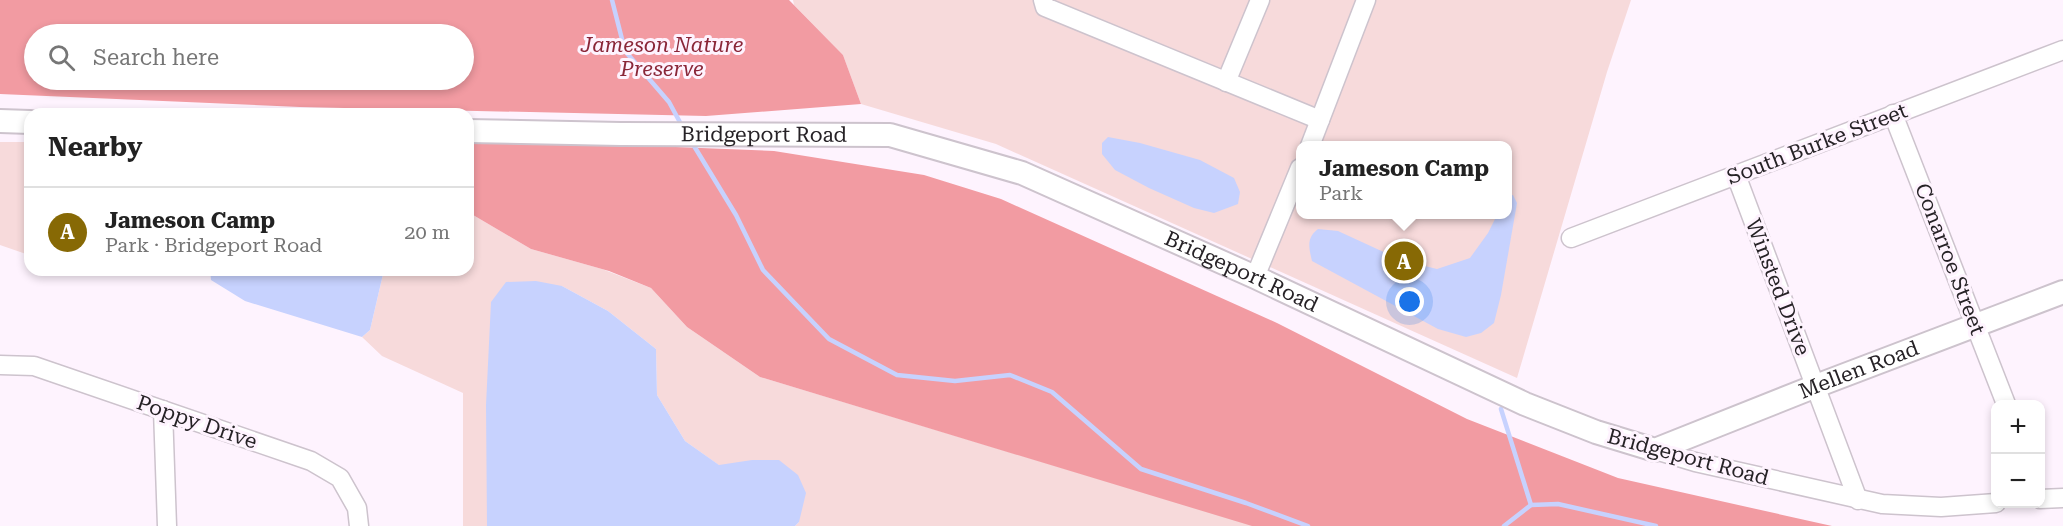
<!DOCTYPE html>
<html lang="en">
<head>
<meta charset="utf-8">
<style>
  body { margin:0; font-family:"Roboto Serif",serif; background:#f2f2f2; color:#222 }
  .controls { position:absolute; right:18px; bottom:18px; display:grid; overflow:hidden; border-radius:12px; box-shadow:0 3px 9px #0003 }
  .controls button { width:54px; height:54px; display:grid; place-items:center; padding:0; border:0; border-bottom:2px solid #e0e0e0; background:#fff; color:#222; font:30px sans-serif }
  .you { position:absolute; left:1410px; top:302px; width:21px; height:21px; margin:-15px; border:4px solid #fff; border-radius:50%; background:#1a73e8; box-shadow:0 0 0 9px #1a73e833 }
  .badge { display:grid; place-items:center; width:39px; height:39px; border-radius:50%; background:#876905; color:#fff; font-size:20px; font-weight:700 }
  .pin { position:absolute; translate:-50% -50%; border:3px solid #fff; box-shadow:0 2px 6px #0006 }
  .popup { position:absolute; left:1296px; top:141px; width:216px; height:78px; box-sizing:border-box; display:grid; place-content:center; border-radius:12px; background:#fff; filter:drop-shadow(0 2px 4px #0005); font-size:20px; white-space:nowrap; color:#767676 }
  .popup b { font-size:22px; color:#222 }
  .popup::after { content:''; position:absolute; left:50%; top:100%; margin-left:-12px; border:12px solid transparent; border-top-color:#fff }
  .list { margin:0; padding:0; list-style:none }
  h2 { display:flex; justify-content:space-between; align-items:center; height:78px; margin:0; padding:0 24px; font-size:26px }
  h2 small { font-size:20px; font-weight:400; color:#767676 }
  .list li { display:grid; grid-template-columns:39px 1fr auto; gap:18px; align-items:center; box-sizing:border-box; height:90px; padding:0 24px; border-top:2px solid #e0e0e0 }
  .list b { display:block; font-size:22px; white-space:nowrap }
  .list p { margin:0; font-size:20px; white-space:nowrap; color:#767676 }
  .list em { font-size:20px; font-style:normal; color:#767676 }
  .icon { flex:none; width:33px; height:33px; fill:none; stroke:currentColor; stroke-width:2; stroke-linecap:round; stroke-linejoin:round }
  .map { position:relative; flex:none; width:2063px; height:526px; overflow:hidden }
  .search { position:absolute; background:#fff; box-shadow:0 3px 9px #0003; left:24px; top:24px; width:450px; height:66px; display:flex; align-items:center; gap:15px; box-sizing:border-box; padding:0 21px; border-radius:33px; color:#767676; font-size:22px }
  .panel { position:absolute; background:#fff; box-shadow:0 3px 9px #0003; left:24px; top:108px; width:450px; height:168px; border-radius:18px }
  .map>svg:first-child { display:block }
</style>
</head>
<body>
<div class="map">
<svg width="2063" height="526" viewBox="0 0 2063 526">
  <rect width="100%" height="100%" fill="#fef3fe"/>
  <g fill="#f7dadb" fill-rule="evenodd">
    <path d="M793,0h838l-24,72 -90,306 -521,-234 -135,-40 -18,-49 -49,-50zM1300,146h208v68h-208z"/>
    <polygon points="0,142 30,142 30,246 26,254 0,245"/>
    <polygon points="468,212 531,249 602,269 651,288 687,327 760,377 1255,526 795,526 799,522 685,441 657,395 656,349 608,311 562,286 494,526 463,526 463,393 382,356 362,337 370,330 384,270 468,270"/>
  </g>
  <g fill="#f29ba2" fill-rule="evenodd">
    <path d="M0,0h789l54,55 18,49 -155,12 -406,-9 -300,-13zM34,34h430v46h-430z"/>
    <polygon points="468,142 575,143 774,151 924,175 1001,199 1277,323 1467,419 1618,478 1832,526 1252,526 760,377 687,327 651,288 609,271 531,249 468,212"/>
  </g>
  <g fill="#c7d2fe">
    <polygon points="1108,137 1140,143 1200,160 1234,178 1240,192 1238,204 1214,213 1194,208 1149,188 1115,170 1102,154 1102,143"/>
    <path d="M1513,195l4,8 -16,92 -7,28 -13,10 -15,4 -28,-8 -126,-68c-3,-13 -6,-23 6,-32l20,2 63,29 36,9 33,-11 18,-25 9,-18 11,-1v-18z"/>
    <polygon points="210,270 384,270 370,330 362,337 245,301 211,280"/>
    <polygon points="536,281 562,286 608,311 656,349 657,395 685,441 719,465 752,460 779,460 798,475 806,493 799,522 795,526 487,526 486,405 491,302 506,282"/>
  </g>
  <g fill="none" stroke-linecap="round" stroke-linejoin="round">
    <g stroke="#c7d2fe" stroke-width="4.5">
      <polyline points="612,0 625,51 669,102 682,126"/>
      <polyline points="691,141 736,215 763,270 829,339 897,375 955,381 1010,375 1052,392 1141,469 1246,503 1308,526"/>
      <polyline points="1501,409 1531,505"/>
      <polyline points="1504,526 1531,505 1558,504 1656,526"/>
    </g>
    <g stroke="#cdc3cd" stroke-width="21">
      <g id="minor">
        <polyline points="1043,0 1045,7 1320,120"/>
        <polyline points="1226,82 1260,0"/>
        <polyline points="1893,114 2006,404"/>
        <polyline points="1310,146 1366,0"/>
        <polyline points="1736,175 1858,500"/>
        <polyline points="1571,238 2063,50"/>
        <polyline points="1255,277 1300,168"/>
        <polyline points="0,365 34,366 311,461 340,478 357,508 359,526"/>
        <polyline points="163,410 167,526"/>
        <polyline points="1655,450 1695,462 1882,504 1941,507 1996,503"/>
        <polyline points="2040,499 2063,498"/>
      </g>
    </g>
    <g stroke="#cdc3cd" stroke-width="26">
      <g id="tertiary">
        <polyline points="0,121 30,122"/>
        <path id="s1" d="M468,131l153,3 269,1 132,38 233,104 270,127 71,28 59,18 161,-64 247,-94"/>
      </g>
    </g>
    <use href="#minor" stroke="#fff" stroke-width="18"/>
    <use href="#tertiary" stroke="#fff" stroke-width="22"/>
  </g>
  <g text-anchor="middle" stroke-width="6" stroke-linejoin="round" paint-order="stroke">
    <g font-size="21" font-style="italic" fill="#8a2638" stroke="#fef3fe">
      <text x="662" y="52">Jameson Nature<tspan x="662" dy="24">Preserve</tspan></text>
    </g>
    <g font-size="21" fill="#262226" stroke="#fef3fe">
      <text dy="7" stroke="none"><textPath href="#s1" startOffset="296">Bridgeport Road</textPath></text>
      <text transform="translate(1817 144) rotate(-21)" y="7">South Burke Street</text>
      <text transform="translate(1950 259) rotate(69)" y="7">Conarroe Street</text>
      <text dy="7" stroke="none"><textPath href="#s1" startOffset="800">Bridgeport Road</textPath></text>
      <text transform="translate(1778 287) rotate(69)" y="7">Winsted Drive</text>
      <text dy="7" stroke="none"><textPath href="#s1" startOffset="1470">Mellen Road</textPath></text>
      <text transform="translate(197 422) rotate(19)" y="7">Poppy Drive</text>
      <text transform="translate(1688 457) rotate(15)" y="7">Bridgeport Road</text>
    </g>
  </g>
</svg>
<div class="controls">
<button>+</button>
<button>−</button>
</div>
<div class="you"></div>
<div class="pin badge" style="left:1404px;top:261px">A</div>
<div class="popup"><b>Jameson Camp</b>Park</div>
<div class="search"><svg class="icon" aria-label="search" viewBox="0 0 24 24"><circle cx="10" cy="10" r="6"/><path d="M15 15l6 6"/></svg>Search here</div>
<section class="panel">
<h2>Nearby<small></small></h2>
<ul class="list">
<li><span class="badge">A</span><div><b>Jameson Camp</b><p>Park · Bridgeport Road</p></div><em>20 m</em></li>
</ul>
</section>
</div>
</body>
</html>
